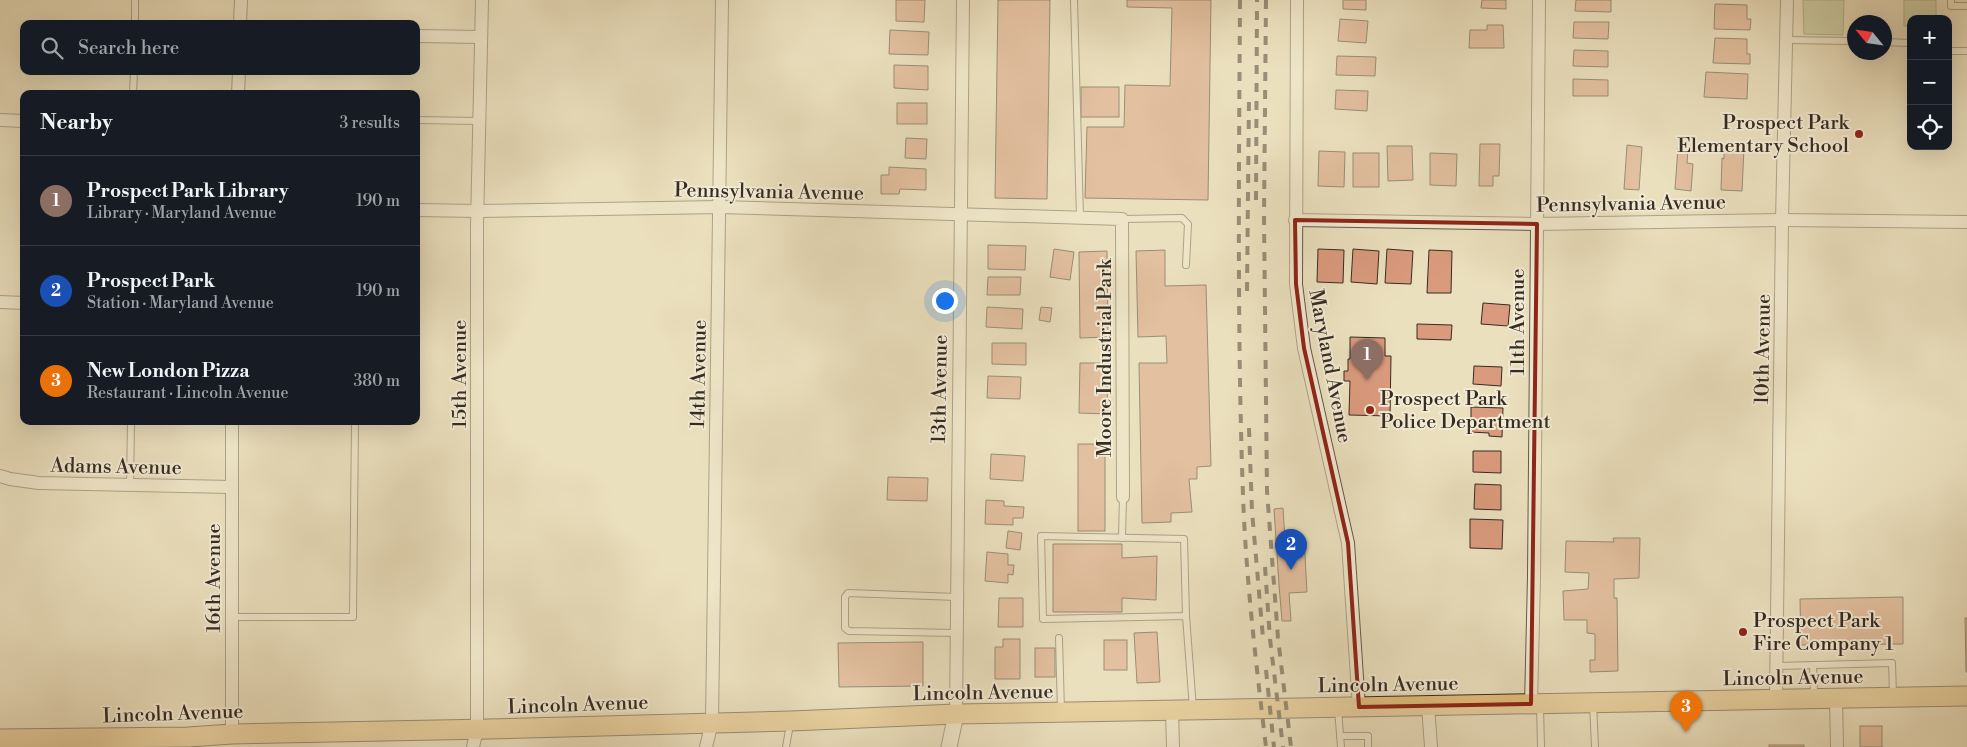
<!DOCTYPE html>
<html lang="en">
<head>
<meta charset="utf-8">
<style>
  body { margin:0; font-family:"Libre Bodoni",serif; background:#242831; color:#f1f3f6 }
  .controls { position:absolute; right:15px; top:15px; display:grid; overflow:hidden; border-radius:10px; box-shadow:0 5px 20px #0002 }
  .controls button { width:45px; height:45px; display:grid; place-items:center; padding:0; border:0; border-bottom:1px solid #363941; background:#171b24; color:#f1f3f6; font:25px sans-serif }
  .compass { position:absolute; left:1847px; top:15px; width:45px; height:45px; border-radius:50%; background:#171b24; box-shadow:0 5px 20px #0002; rotate:299deg }
  .you { position:absolute; left:944px; top:300px; width:18px; height:18px; margin:-12px; border:4px solid #fff; border-radius:50%; background:#1a73e8; box-shadow:0 0 0 8px #1a73e833 }
  .badge { display:grid; place-items:center; width:32px; height:32px; border-radius:50%; background:#2563eb; color:#fff; font-size:16px; font-weight:700 }
  .pin { position:absolute; translate:-50% -41px; filter:drop-shadow(0 1px 2px #0008) }
  .pin::after { content:''; position:absolute; top:26px; width:18px; height:15px; background:inherit; clip-path:polygon(0 0,100% 0,50% 100%) }
  .list { margin:0; padding:0; list-style:none }
  h2 { display:flex; justify-content:space-between; align-items:center; height:65px; margin:0; padding:0 20px; font-size:21px }
  h2 small { font-size:16px; font-weight:400; color:#9ea1a6 }
  .list li { display:grid; grid-template-columns:32px 1fr auto; gap:15px; align-items:center; box-sizing:border-box; height:90px; padding:0 20px; border-top:1px solid #363941 }
  .list b { display:block; font-size:19px; white-space:nowrap }
  .list p { margin:0; font-size:16px; white-space:nowrap; color:#9ea1a6 }
  .list em { font-size:16px; font-style:normal; color:#9ea1a6 }
  .icon { flex:none; width:28px; height:28px; fill:none; stroke:currentColor; stroke-width:2; stroke-linecap:round; stroke-linejoin:round }
  .map { position:relative; flex:none; width:1967px; height:747px; overflow:hidden }
  .search { position:absolute; background:#171b24; box-shadow:0 5px 20px #0002; left:20px; top:20px; width:400px; height:55px; display:flex; align-items:center; gap:12px; box-sizing:border-box; padding:0 18px; border-radius:10px; color:#9ea1a6; font-size:19px }
  .panel { position:absolute; background:#171b24; box-shadow:0 5px 20px #0002; left:20px; top:90px; width:400px; height:335px; border-radius:10px }
  .map>svg:first-child { display:block }
</style>
</head>
<body>
<div class="map">
<svg width="1967" height="747" viewBox="0 0 1967 747">
  <rect width="100%" height="100%" fill="#ebe0be"/>
  <filter id="stains"><feTurbulence type="fractalNoise" baseFrequency=".004" numOctaves="4"/><feColorMatrix values="0 0 0 0 .2 0 0 0 0 .09 0 0 0 0 .02 0 0 0 .5 -.17"/></filter>
  <radialGradient id="worn" r=".72"><stop offset=".6" stop-color="#630" stop-opacity="0"/><stop offset="1" stop-color="#630" stop-opacity=".3"/></radialGradient>
  <g fill="#b3c395" stroke="#74785c">
    <polygon points="1803,0 1844,0 1843,35 1804,34"/>
    <polygon points="1904,0 1936,0 1936,19 1911,19 1911,26 1904,26"/>
  </g>
  <g fill="#da9a7d" stroke="#362c22">
    <polygon points="896,0 925,0 924,22 896,21"/>
    <polygon points="998,0 1050,0 1047,199 995,198"/>
    <polygon points="1127,0 1211,0 1208,200 1085,198 1087,127 1124,127 1125,85 1170,86 1172,8 1127,7"/>
    <polygon points="1343,0 1366,0 1366,10 1343,9"/>
    <polygon points="1482,0 1506,0 1506,9 1481,8"/>
    <polygon points="1576,0 1611,0 1611,12 1575,11"/>
    <polygon points="1715,4 1747,5 1747,19 1751,19 1750,30 1714,29"/>
    <polygon points="1340,19 1368,21 1366,43 1338,41"/>
    <polygon points="1574,22 1609,22 1608,39 1573,38"/>
    <polygon points="1487,25 1503,25 1504,48 1469,48 1470,30 1487,30"/>
    <polygon points="890,30 929,32 928,55 889,54"/>
    <polygon points="1715,38 1747,39 1747,54 1750,54 1750,64 1713,63"/>
    <polygon points="1574,50 1608,51 1608,67 1573,66"/>
    <polygon points="1337,56 1376,57 1375,76 1336,75"/>
    <polygon points="894,65 928,66 928,90 894,88"/>
    <polygon points="1706,72 1748,74 1747,99 1704,97"/>
    <polygon points="1573,79 1608,80 1608,96 1573,96"/>
    <rect x="1081" y="87" width="38" height="30"/>
    <polygon points="1336,90 1368,91 1367,111 1335,109"/>
    <rect x="897" y="103" width="30" height="21"/>
    <polygon points="906,138 927,139 926,159 905,158"/>
    <polygon points="1480,144 1500,144 1499,176 1493,176 1493,186 1479,186"/>
    <polygon points="1627,145 1642,147 1639,190 1624,189"/>
    <polygon points="1387,146 1412,146 1413,180 1388,181"/>
    <polygon points="1678,148 1688,149 1687,163 1693,164 1691,191 1675,189"/>
    <polygon points="1724,148 1744,148 1742,191 1721,190 1722,158 1724,159"/>
    <polygon points="1319,151 1345,152 1344,187 1318,186"/>
    <rect x="1353" y="153" width="26" height="34"/>
    <polygon points="1430,153 1457,154 1456,186 1430,185"/>
    <polygon points="889,167 926,169 926,190 900,189 899,194 881,194 881,175 889,175"/>
    <polygon points="988,245 1026,246 1025,270 988,269"/>
    <polygon points="1054,249 1074,252 1070,280 1050,277"/>
    <polygon points="1318,249 1344,250 1343,283 1317,282"/>
    <polygon points="1353,249 1379,251 1377,284 1351,282"/>
    <polygon points="1387,249 1413,251 1411,284 1385,283"/>
    <polygon points="1165,250 1165,286 1206,285 1211,466 1197,467 1197,479 1189,479 1192,512 1171,513 1171,522 1142,523 1139,363 1167,363 1166,336 1138,337 1136,251"/>
    <polygon points="1429,250 1452,251 1451,293 1427,293"/>
    <polygon points="1107,251 1108,337 1080,338 1079,252"/>
    <polygon points="988,277 1021,277 1020,295 987,295"/>
    <polygon points="1483,303 1510,305 1508,326 1481,324"/>
    <polygon points="987,307 1023,309 1022,329 986,327"/>
    <polygon points="1041,307 1052,308 1050,322 1039,320"/>
    <polygon points="1417,324 1452,325 1451,340 1417,339"/>
    <polygon points="1350,337 1385,338 1385,356 1391,356 1390,416 1349,415 1350,381 1344,381 1344,371 1348,371 1348,359 1350,359"/>
    <polygon points="992,343 1026,343 1026,365 992,364"/>
    <polygon points="1080,363 1108,363 1107,414 1079,413"/>
    <polygon points="1474,366 1502,367 1501,386 1473,384"/>
    <polygon points="988,376 1021,377 1020,399 987,398"/>
    <polygon points="1471,407 1503,408 1502,437 1489,436 1489,433 1471,432"/>
    <rect x="1078" y="444" width="27" height="87"/>
    <polygon points="1473,451 1501,451 1501,473 1473,472"/>
    <polygon points="991,454 1025,456 1023,481 990,479"/>
    <polygon points="888,477 928,478 927,501 887,500"/>
    <polygon points="1475,484 1501,485 1501,510 1474,509"/>
    <polygon points="986,500 1004,501 1004,506 1024,507 1023,518 1013,518 1013,525 985,524"/>
    <polygon points="1283,508 1285,539 1304,537 1307,592 1289,593 1291,621 1282,621 1279,585 1274,509"/>
    <polygon points="1470,519 1503,520 1502,549 1470,548"/>
    <polygon points="1008,531 1022,533 1020,550 1006,548"/>
    <polygon points="1613,538 1640,538 1639,578 1614,579 1614,598 1617,598 1618,671 1590,672 1590,660 1595,660 1595,634 1587,633 1587,620 1564,620 1563,591 1588,589 1589,573 1565,572 1566,541 1614,542"/>
    <polygon points="1053,544 1122,544 1122,558 1157,556 1156,600 1122,598 1122,612 1053,612"/>
    <polygon points="987,552 1008,554 1008,565 1014,565 1013,575 1008,574 1008,583 985,581"/>
    <polygon points="1903,597 1903,644 1801,645 1800,599"/>
    <polygon points="999,598 1023,598 1023,627 998,627"/>
    <polygon points="1965,618 1967,618 1967,672 1966,672"/>
    <polygon points="1157,632 1160,682 1137,683 1134,633"/>
    <polygon points="1003,639 1020,639 1020,679 995,679 995,647 1003,647"/>
    <rect x="1104" y="640" width="23" height="30"/>
    <polygon points="923,642 923,686 839,687 838,643"/>
    <rect x="1035" y="648" width="20" height="29"/>
    <rect x="1860" y="726" width="22" height="21"/>
    <rect x="1769" y="745" width="35" height="2"/>
  </g>
  <g fill="none" stroke-linecap="round" stroke-linejoin="round">
    <g stroke="#635949" stroke-width="8">
      <g id="service">
        <polyline points="1074,0 1080,217"/>
        <polyline points="1951,0 1951,6 1967,6"/>
        <polyline points="135,24 135,0"/>
        <polyline points="1786,40 1854,41"/>
        <polyline points="1884,42 1911,43"/>
        <polyline points="1948,51 1967,51"/>
        <polyline points="133,94 134,71"/>
        <polyline points="416,120 479,121"/>
        <polyline points="1122,219 1182,218 1188,224 1186,265"/>
        <polyline points="130,485 131,421"/>
        <polyline points="1122,538 1123,497"/>
        <polyline points="1186,616 1184,539 1041,536 1043,619 1186,616 1193,709"/>
        <polyline points="232,617 353,617 355,421"/>
        <polyline points="957,633 849,631 845,628 845,597 848,593 957,597"/>
        <polyline points="1059,638 1061,711"/>
        <polyline points="1813,665 1814,696"/>
        <polyline points="1776,666 1892,663 1893,696"/>
        <polyline points="1593,703 1595,747"/>
        <polyline points="1540,706 1541,747"/>
        <polyline points="1338,709 1341,747"/>
        <polyline points="1340,736 1368,736 1368,747"/>
        <polyline points="786,747 790,724"/>
      </g>
    </g>
    <g stroke="#635949" stroke-width="14">
      <g id="minor">
        <polyline points="1297,0 1296,284 1304,348 1348,543 1359,707"/>
        <polyline points="240,24 241,0"/>
        <polyline points="416,36 481,37"/>
        <polyline points="238,94 239,71"/>
        <polyline points="0,120 24,121"/>
        <polyline points="416,210 478,211 720,207 1122,219 1123,497"/>
        <polyline points="1295,220 1537,224 1782,220 1967,222"/>
        <polyline points="0,302 24,303"/>
        <polyline points="232,421 232,734"/>
        <polyline points="0,476 10,479 39,483 231,487"/>
        <polyline points="1776,699 1782,220 1787,0"/>
        <polyline points="1836,699 1837,747"/>
        <polyline points="1531,704 1534,577 1539,0"/>
        <polyline points="1428,705 1431,747"/>
        <polyline points="1172,710 1173,747"/>
        <polyline points="956,714 963,0"/>
        <polyline points="473,747 477,729 477,225 482,0"/>
        <polyline points="706,747 712,722 722,0"/>
      </g>
    </g>
    <g stroke="#635949" stroke-width="17">
      <polyline id="tertiary" points="949,747 956,714"/>
    </g>
    <g stroke="#362c22" stroke-width="21">
      <polyline id="primary" points="0,739 188,737 232,734 489,729 791,721 956,714 1967,696"/>
    </g>
    <use href="#service" stroke="#f2ebd5" stroke-width="6"/>
    <use href="#minor" stroke="#f2ebd5" stroke-width="12"/>
    <use href="#tertiary" stroke="#f2ebd5" stroke-width="15"/>
    <use href="#primary" stroke="#e6c07f" stroke-width="19"/>
    <g stroke="#362c22" stroke-width="4" stroke-dasharray="9 9" stroke-linecap="butt">
      <path d="M1240,0c-1,165 -3,330 3,495 3,84 13,168 23,252"/>
      <polyline points="1266,0 1264,217 1267,491 1278,638 1291,747"/>
      <polyline points="1256,200 1257,0"/>
      <polyline points="1247,291 1249,98"/>
      <polyline points="1249,428 1252,511 1263,638"/>
      <polyline points="1265,567 1270,639 1283,747"/>
      <polyline points="1266,670 1274,747"/>
    </g>
  </g>
  <path d="M0 0H1967V747H0ZM1295,220l242,4 -6,480 -172,3 -11,-164 -44,-195 -8,-64z" fill="#ebe0be" fill-opacity=".55" fill-rule="evenodd"/>
  <path fill="none" stroke="#8f2418" stroke-width="4" stroke-linejoin="round" d="M1295,220l242,4 -6,480 -172,3 -11,-164 -44,-195 -8,-64z"/>
  <g fill="#8f2418" stroke="#f2ebd5" stroke-width="2">
    <circle cx="1859" cy="134" r="5"/>
    <circle cx="1370" cy="410" r="5"/>
    <circle cx="1743" cy="632" r="5"/>
  </g>
  <g text-anchor="middle" stroke-width="4" stroke-linejoin="round" paint-order="stroke">
    <g font-size="20" fill="#362c22" stroke="#f2ebd5" text-anchor="start">
      <text x="1849" y="129" text-anchor="end">Prospect Park<tspan x="1849" dy="23">Elementary School</tspan></text>
      <text x="1380" y="405">Prospect Park<tspan x="1380" dy="23">Police Department</tspan></text>
      <text x="1753" y="627">Prospect Park<tspan x="1753" dy="23">Fire Company 1</tspan></text>
    </g>
    <g font-size="20" fill="#362c22" stroke="#f2ebd5">
      <text transform="translate(769 191) rotate(1)" y="7">Pennsylvania Avenue</text>
      <text transform="translate(1631 203) rotate(-1)" y="7">Pennsylvania Avenue</text>
      <text transform="translate(1517 322) rotate(-90)" y="7">11th Avenue</text>
      <text transform="translate(1762 349) rotate(-89)" y="7">10th Avenue</text>
      <text transform="translate(1104 358) rotate(-90)" y="7">Moore Industrial Park</text>
      <text transform="translate(1331 366) rotate(79)" y="7">Maryland Avenue</text>
      <text transform="translate(459 374) rotate(-90)" y="7">15th Avenue</text>
      <text transform="translate(698 374) rotate(-89)" y="7">14th Avenue</text>
      <text transform="translate(939 389) rotate(-89)" y="7">13th Avenue</text>
      <text transform="translate(116 466) rotate(1)" y="7">Adams Avenue</text>
      <text transform="translate(213 578) rotate(-90)" y="7">16th Avenue</text>
      <text transform="translate(1793 677) rotate(-1)" y="7">Lincoln Avenue</text>
      <text transform="translate(1388 684) rotate(-1)" y="7">Lincoln Avenue</text>
      <text transform="translate(983 692) rotate(-1)" y="7">Lincoln Avenue</text>
      <text transform="translate(578 704) rotate(-2)" y="7">Lincoln Avenue</text>
      <text transform="translate(173 713) rotate(-2)" y="7">Lincoln Avenue</text>
    </g>
  </g>
  <rect width="100%" height="100%" filter="url(#stains)"/>
  <rect width="100%" height="100%" fill="url(#worn)"/>
</svg>
<div class="controls">
<button>+</button>
<button>−</button>
<button><svg class="icon" aria-label="locate" viewBox="0 0 24 24"><circle cx="12" cy="12" r="6"/><path d="M12 2v4M12 18v4M2 12h4M18 12h4"/></svg></button>
</div>
<svg class="compass" viewBox="-18 -18 36 36"><path d="M0-13l5 13h-10z" fill="#e53935"/><path d="M0 13l5-13h-10z" fill="#9ea1a6"/></svg>
<div class="you"></div>
<div class="pin badge" style="left:1367px;top:380px;background:#8d6e63">1</div>
<div class="pin badge" style="left:1291px;top:570px;background:#1a4fb4">2</div>
<div class="pin badge" style="left:1686px;top:732px;background:#e8710a">3</div>
<div class="search"><svg class="icon" aria-label="search" viewBox="0 0 24 24"><circle cx="10" cy="10" r="6"/><path d="M15 15l6 6"/></svg>Search here</div>
<section class="panel">
<h2>Nearby<small>3 results</small></h2>
<ul class="list">
<li><span class="badge" style="background:#8d6e63">1</span><div><b>Prospect Park Library</b><p>Library · Maryland Avenue</p></div><em>190 m</em></li>
<li><span class="badge" style="background:#1a4fb4">2</span><div><b>Prospect Park</b><p>Station · Maryland Avenue</p></div><em>190 m</em></li>
<li><span class="badge" style="background:#e8710a">3</span><div><b>New London Pizza</b><p>Restaurant · Lincoln Avenue</p></div><em>380 m</em></li>
</ul>
</section>
</div>
</body>
</html>
